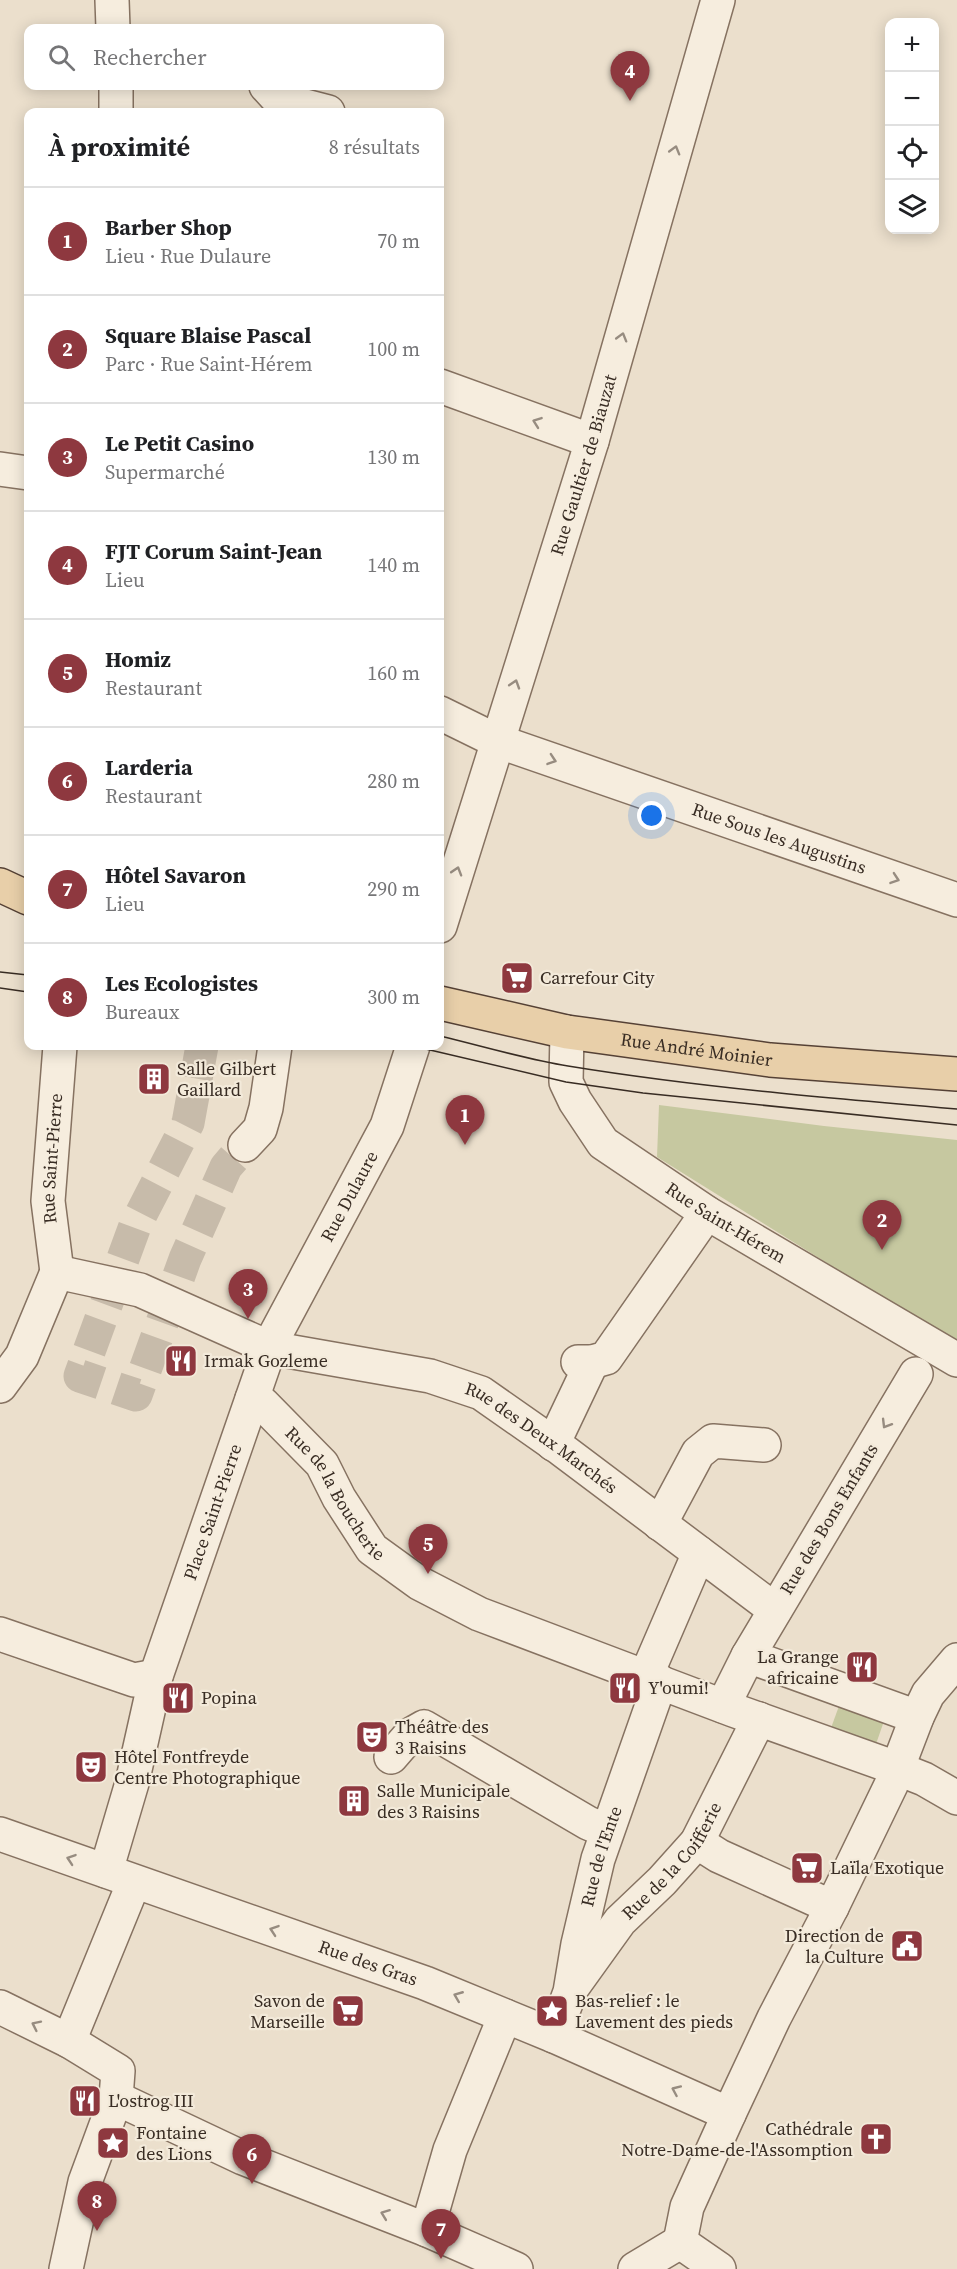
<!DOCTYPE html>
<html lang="fr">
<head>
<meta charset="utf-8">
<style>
  body { margin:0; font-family:"Source Serif 4",serif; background:#f2f2f2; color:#202124 }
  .controls { position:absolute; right:18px; top:18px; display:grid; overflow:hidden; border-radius:12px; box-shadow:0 3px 15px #0003 }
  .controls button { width:54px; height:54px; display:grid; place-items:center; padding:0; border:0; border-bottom:2px solid #e0e0e0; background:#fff; color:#202124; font:30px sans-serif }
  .you { position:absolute; left:652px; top:816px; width:21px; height:21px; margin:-15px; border:4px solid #fff; border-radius:50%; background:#1a73e8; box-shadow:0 0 0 9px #1a73e833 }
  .badge { display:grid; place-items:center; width:39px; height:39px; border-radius:50%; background:#8e383f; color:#fff; font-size:20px; font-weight:700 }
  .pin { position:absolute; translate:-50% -50px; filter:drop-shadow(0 2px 3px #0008) }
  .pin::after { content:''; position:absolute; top:32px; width:21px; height:18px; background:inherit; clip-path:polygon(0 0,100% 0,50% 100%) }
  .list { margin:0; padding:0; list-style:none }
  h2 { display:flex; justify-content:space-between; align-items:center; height:78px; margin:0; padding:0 24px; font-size:26px }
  h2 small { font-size:20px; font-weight:400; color:#757577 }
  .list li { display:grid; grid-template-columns:39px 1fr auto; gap:18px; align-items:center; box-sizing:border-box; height:108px; padding:0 24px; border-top:2px solid #e0e0e0 }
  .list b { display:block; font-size:22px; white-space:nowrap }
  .list p { margin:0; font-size:20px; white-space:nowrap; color:#757577 }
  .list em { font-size:20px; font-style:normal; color:#757577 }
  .icon { flex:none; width:33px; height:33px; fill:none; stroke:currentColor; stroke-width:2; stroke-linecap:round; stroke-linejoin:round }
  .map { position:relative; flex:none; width:957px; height:2269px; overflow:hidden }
  .search { position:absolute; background:#fff; box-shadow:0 3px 15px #0003; left:24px; top:24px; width:420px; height:66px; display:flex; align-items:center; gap:15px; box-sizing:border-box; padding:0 21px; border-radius:12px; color:#757577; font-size:22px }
  .panel { position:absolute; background:#fff; box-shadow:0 3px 15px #0003; left:24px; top:108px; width:420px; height:942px; border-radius:12px }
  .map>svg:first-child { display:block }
</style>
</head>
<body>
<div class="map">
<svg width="957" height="2269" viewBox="0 0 957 2269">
  <rect width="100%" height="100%" fill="#ebdfcc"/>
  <g fill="#c6c8a0">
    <polygon points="659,1105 824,1126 957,1140 957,1344 657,1157"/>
    <polygon points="839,1706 884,1721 876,1744 831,1728"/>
  </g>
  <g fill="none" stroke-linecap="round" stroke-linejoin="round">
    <polyline stroke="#c7bbaa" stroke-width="33" stroke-dasharray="33 16" stroke-linecap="butt" points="202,1046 188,1123 135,1226 80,1376 136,1395 185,1259 226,1167 245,1145"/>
    <g stroke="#867261" stroke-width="36">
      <g id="minor">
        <polyline points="112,0 113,28"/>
        <polyline points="116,86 116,112"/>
        <polyline points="266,86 278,99 328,112"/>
        <polyline points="440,386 592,441"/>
        <polyline points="0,469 28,473"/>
        <path id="s1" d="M440,713l57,28 460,159"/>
        <path id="s2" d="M440,926l152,-485 126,-441"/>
        <path id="s3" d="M567,1032l-1,50 9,19 28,42 104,70 250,147"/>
        <polyline points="245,1145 260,1129 266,1108 275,1046"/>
        <path id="s4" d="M57,1272l83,18 130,58 160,28 51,17 80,56 214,161"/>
        <path id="s5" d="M57,1272l-9,-71 12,-155"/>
        <polyline points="578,1362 592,1362 606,1358 707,1213"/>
        <polyline points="916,1374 748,1656 917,1717"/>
        <polyline points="0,1386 22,1356 57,1272"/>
        <path id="s6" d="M252,1399l11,5 59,60 17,34 33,51 47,34 60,31 254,96 163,58 28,11 33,19"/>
        <polyline points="553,1444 592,1362"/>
        <polyline points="660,1524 698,1453 713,1441 764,1445"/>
        <polyline points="0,1634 134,1680 156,1676"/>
        <polyline points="646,1676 699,1553"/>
        <polyline points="723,1706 748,1656"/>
        <polyline points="391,1757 410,1735 424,1727 588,1823 607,1831"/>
        <path id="s7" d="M0,1834l425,149 129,53 175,78"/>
        <polyline points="697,1842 719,1856 832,1907"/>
        <path id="s8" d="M106,1871l26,-88 24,-107 116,-335 115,-215 26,-80"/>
        <path id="s9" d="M574,1985l46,-64 42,-40 35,-39 62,-123"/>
        <polyline points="0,2007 69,2041 118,2071 116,2098 85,2182 66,2269"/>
        <path id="s10" d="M554,2036l16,-44 8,-48 20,-85 59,-168 2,-10"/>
        <polyline points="69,2041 134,1882"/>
        <polyline points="116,2098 243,2158 427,2230 516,2269"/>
        <polyline points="427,2230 450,2150 505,2016"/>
        <polyline points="680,2242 687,2207 729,2114 774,2018 832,1907 891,1785 917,1717 928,1694 957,1660"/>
        <polyline points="680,2242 719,2269"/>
        <polyline points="635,2269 680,2242"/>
      </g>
    </g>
    <g stroke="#554135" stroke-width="36">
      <g id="major">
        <polyline points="0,885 28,898"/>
        <path id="s11" d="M440,1003l127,29 203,28 187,14"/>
      </g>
    </g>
    <use href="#minor" stroke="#f6edde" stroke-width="33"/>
    <use href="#major" stroke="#e8cfa9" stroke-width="33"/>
    <g stroke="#382c23" stroke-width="1.5">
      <polyline points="0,972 28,975"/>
      <polyline points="0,988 28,992"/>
      <path d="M440,1036c42,10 85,23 128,30 129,21 259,32 389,43"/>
      <polyline points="413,1046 566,1082 643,1093 957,1125"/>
    </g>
  </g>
  <defs><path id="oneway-chevron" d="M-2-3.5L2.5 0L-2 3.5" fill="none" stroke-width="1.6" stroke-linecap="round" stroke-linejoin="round" transform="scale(1.5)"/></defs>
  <g stroke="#978c80">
    <use href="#oneway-chevron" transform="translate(675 150) rotate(-74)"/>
    <use href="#oneway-chevron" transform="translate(622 337) rotate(-74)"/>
    <use href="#oneway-chevron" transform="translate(537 422) rotate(-160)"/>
    <use href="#oneway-chevron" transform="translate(515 684) rotate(-72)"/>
    <use href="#oneway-chevron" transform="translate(552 760) rotate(19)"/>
    <use href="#oneway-chevron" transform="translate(457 871) rotate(-73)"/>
    <use href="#oneway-chevron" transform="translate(895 879) rotate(19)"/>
    <use href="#oneway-chevron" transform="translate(886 1424) rotate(121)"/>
    <use href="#oneway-chevron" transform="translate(71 1859) rotate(-161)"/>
    <use href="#oneway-chevron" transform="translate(274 1930) rotate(-161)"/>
    <use href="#oneway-chevron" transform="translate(458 1996) rotate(-158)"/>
    <use href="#oneway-chevron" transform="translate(36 2025) rotate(-154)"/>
    <use href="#oneway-chevron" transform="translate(676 2090) rotate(-156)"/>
    <use href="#oneway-chevron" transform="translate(385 2214) rotate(-159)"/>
  </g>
  <defs>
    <g id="supermarket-square" transform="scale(1.725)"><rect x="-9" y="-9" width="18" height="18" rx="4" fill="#8e383f" stroke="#f3eada"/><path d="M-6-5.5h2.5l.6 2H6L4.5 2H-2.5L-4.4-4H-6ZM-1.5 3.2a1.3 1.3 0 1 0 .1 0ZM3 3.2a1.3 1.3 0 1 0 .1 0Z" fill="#fff"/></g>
    <g id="building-square" transform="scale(1.725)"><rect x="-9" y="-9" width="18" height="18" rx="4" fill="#8e383f" stroke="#f3eada"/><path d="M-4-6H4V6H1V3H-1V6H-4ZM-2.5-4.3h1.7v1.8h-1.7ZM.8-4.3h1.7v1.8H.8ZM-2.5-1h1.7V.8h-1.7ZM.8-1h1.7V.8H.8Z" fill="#fff"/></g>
    <g id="restaurant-square" transform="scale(1.725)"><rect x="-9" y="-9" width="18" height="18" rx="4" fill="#8e383f" stroke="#f3eada"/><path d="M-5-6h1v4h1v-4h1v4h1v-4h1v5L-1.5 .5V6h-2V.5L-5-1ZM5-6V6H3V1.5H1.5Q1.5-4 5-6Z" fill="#fff"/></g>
    <g id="theatre-square" transform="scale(1.725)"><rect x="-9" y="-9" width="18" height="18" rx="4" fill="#8e383f" stroke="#f3eada"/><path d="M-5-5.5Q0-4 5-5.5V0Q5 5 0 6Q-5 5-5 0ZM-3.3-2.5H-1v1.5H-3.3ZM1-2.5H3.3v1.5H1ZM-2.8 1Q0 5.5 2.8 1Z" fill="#fff"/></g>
    <g id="civic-square" transform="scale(1.725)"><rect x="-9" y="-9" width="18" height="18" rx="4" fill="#8e383f" stroke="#f3eada"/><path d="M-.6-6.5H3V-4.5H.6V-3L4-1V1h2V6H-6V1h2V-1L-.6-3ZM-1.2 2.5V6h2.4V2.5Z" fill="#fff"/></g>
    <g id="sight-square" transform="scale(1.725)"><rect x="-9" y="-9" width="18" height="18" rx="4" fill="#8e383f" stroke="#f3eada"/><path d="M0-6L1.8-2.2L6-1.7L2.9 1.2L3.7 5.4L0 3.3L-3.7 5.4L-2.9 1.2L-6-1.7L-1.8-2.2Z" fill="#fff"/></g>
    <g id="church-square" transform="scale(1.725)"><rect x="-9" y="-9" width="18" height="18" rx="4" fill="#8e383f" stroke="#f3eada"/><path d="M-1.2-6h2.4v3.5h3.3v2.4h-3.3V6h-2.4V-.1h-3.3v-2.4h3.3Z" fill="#fff"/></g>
  </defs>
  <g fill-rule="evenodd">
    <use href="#supermarket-square" x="517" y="978"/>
    <use href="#building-square" x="154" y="1079"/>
    <use href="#restaurant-square" x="181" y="1361"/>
    <use href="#restaurant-square" x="862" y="1667"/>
    <use href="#restaurant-square" x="625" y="1688"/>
    <use href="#restaurant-square" x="178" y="1698"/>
    <use href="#theatre-square" x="372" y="1737"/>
    <use href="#theatre-square" x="91" y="1767"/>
    <use href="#building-square" x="354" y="1801"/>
    <use href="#supermarket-square" x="807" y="1868"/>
    <use href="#civic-square" x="907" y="1946"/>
    <use href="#supermarket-square" x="348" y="2011"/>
    <use href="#sight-square" x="552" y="2011"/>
    <use href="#restaurant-square" x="85" y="2101"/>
    <use href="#church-square" x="876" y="2139"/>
    <use href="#sight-square" x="113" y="2143"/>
  </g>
  <g text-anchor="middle" stroke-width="4.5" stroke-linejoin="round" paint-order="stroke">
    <g font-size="18" fill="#382c23" stroke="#f3eada">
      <text dy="6" stroke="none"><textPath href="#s2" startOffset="483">Rue Gaultier de Biauzat</textPath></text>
      <text dy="6" stroke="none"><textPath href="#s1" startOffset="362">Rue Sous les Augustins</textPath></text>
      <text dy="6" stroke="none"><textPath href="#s11" startOffset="261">Rue André Moinier</textPath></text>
      <text dy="6" stroke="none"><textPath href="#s5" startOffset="114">Rue Saint-Pierre</textPath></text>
      <text dy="6" stroke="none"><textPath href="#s8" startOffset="720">Rue Dulaure</textPath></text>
      <text dy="6" stroke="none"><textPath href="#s3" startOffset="268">Rue Saint-Hérem</textPath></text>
      <text dy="6" stroke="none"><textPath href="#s4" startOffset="518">Rue des Deux Marchés</textPath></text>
      <text dy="6" stroke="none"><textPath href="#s6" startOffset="128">Rue de la Boucherie</textPath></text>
      <text dy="6" stroke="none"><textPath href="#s8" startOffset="375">Place Saint-Pierre</textPath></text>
      <text transform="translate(829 1519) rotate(-59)" y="6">Rue des Bons Enfants</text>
      <text dy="6" stroke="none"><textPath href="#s10" startOffset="186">Rue de l'Ente</textPath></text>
      <text dy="6" stroke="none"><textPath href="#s9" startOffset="159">Rue de la Coifferie</textPath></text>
      <text dy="6" stroke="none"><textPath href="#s7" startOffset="390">Rue des Gras</textPath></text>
    </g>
    <g font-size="18" fill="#382c23" stroke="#f3eada" text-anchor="start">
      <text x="540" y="984">Carrefour City</text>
      <text x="177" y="1075">Salle Gilbert<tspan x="177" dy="21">Gaillard</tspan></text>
      <text x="204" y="1367">Irmak Gozleme</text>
      <text x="839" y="1663" text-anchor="end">La Grange<tspan x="839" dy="21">africaine</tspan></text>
      <text x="648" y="1694">Y'oumi!</text>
      <text x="201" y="1704">Popina</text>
      <text x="395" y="1733">Théâtre des<tspan x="395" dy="21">3 Raisins</tspan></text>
      <text x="114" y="1763">Hôtel Fontfreyde<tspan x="114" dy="21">Centre Photographique</tspan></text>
      <text x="377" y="1797">Salle Municipale<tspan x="377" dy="21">des 3 Raisins</tspan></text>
      <text x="830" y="1874">Laïla Exotique</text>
      <text x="884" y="1942" text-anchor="end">Direction de<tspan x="884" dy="21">la Culture</tspan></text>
      <text x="325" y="2007" text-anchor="end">Savon de<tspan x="325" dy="21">Marseille</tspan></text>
      <text x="575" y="2007">Bas-relief : le<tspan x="575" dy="21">Lavement des pieds</tspan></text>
      <text x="108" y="2107">L'ostrog III</text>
      <text x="853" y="2135" text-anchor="end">Cathédrale<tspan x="853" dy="21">Notre-Dame-de-l'Assomption</tspan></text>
      <text x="136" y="2139">Fontaine<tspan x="136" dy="21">des Lions</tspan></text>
    </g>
  </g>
</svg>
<div class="controls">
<button>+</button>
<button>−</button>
<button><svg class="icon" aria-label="locate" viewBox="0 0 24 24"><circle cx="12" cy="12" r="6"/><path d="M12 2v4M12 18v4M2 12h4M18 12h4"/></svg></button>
<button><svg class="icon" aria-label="layers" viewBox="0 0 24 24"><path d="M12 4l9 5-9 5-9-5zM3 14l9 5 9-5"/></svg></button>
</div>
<div class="you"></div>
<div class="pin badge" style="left:465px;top:1145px">1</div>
<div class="pin badge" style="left:882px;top:1250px">2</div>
<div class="pin badge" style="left:248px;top:1319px">3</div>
<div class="pin badge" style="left:630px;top:101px">4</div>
<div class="pin badge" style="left:428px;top:1574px">5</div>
<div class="pin badge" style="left:252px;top:2184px">6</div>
<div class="pin badge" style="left:441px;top:2259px">7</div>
<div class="pin badge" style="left:97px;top:2231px">8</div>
<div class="search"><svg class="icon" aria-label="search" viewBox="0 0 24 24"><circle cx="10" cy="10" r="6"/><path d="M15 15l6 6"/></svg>Rechercher</div>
<section class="panel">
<h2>À proximité<small>8 résultats</small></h2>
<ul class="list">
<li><span class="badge">1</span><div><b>Barber Shop</b><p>Lieu · Rue Dulaure</p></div><em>70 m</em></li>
<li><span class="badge">2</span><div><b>Square Blaise Pascal</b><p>Parc · Rue Saint-Hérem</p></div><em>100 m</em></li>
<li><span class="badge">3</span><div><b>Le Petit Casino</b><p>Supermarché</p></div><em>130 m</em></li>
<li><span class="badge">4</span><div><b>FJT Corum Saint-Jean</b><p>Lieu</p></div><em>140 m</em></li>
<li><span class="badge">5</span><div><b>Homiz</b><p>Restaurant</p></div><em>160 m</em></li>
<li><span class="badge">6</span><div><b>Larderia</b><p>Restaurant</p></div><em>280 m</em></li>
<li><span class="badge">7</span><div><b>Hôtel Savaron</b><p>Lieu</p></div><em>290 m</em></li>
<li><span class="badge">8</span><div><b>Les Ecologistes</b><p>Bureaux</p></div><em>300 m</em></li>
</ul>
</section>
</div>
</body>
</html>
